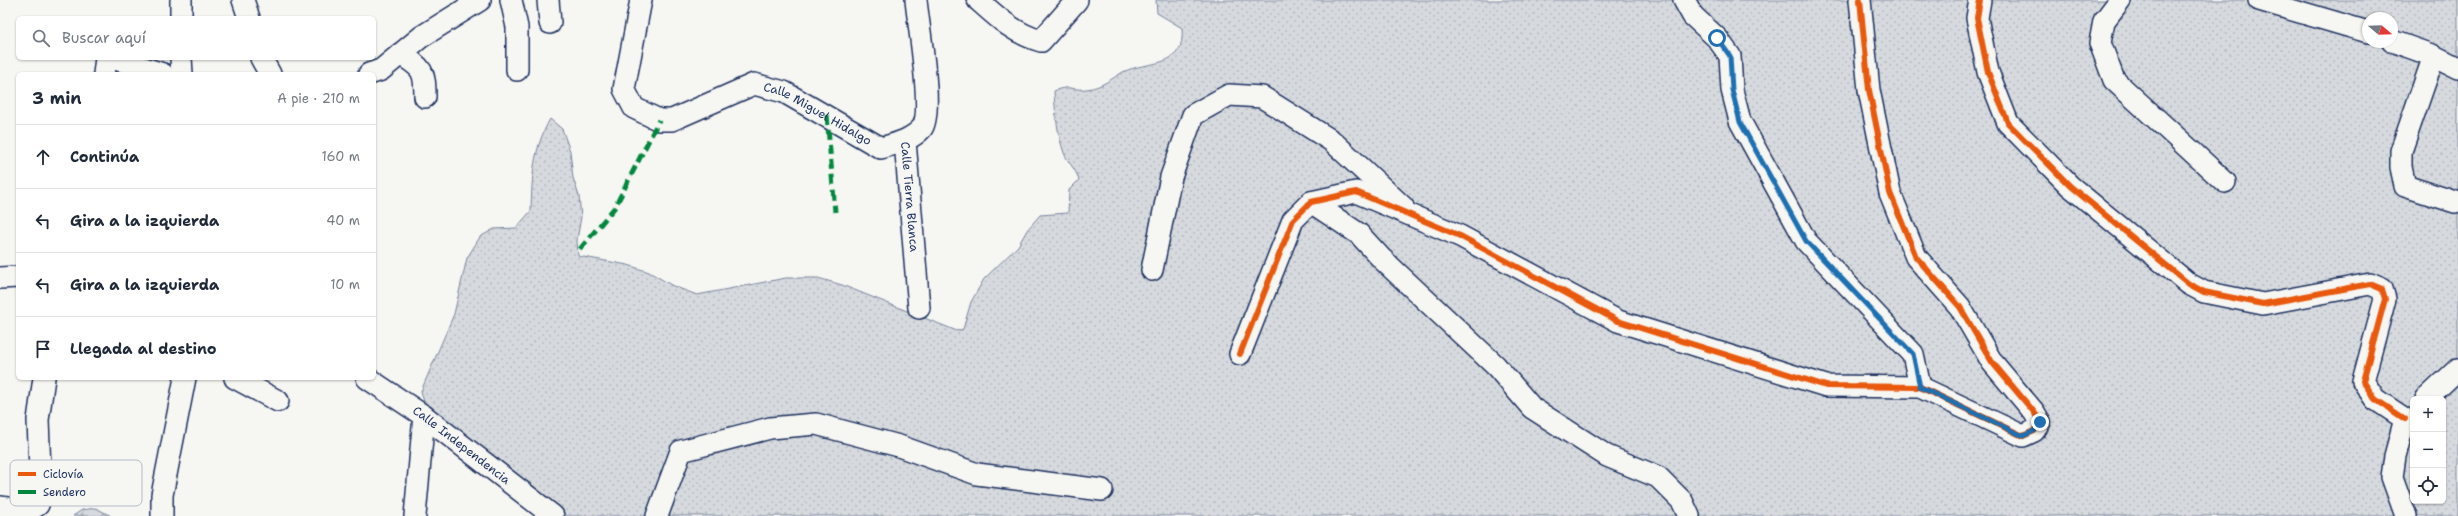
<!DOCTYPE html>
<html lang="es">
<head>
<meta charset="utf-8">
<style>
  body { margin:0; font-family:"Shantell Sans",sans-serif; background:#f2f2f3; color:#1f2937 }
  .controls { position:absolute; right:12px; bottom:12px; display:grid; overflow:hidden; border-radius:6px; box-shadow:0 1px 3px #0004 }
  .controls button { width:36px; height:36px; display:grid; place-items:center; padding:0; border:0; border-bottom:1px solid #e0e1e3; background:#fff; color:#1f2937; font:20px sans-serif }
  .compass { position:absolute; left:2362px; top:12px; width:36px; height:36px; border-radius:50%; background:#fff; box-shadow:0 1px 3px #0004; rotate:109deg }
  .stop { position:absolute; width:12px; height:12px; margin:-9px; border:3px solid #1f6fb2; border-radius:50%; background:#fff }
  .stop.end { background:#1f6fb2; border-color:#fff; box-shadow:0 1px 4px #0008 }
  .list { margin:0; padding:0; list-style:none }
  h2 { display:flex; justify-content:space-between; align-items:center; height:52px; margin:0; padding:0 16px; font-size:17px }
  h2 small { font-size:13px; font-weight:400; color:#747a83 }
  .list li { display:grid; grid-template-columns:26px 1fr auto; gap:12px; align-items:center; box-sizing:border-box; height:64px; padding:0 16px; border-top:1px solid #e0e1e3 }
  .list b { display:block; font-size:15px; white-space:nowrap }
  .list em { font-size:13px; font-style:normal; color:#747a83 }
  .icon { flex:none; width:22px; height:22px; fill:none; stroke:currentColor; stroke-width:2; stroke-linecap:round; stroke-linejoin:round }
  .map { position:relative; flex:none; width:2458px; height:516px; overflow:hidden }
  .search { position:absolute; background:#fff; box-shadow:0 1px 3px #0004; left:16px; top:16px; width:360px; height:44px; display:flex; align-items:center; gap:10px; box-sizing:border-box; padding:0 14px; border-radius:6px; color:#747a83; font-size:15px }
  .panel { position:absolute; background:#fff; box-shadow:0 1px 3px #0004; left:16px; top:72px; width:360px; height:308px; border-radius:6px }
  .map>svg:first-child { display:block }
</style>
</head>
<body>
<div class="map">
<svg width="2458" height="516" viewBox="0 0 2458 516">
  <defs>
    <pattern id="forest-firs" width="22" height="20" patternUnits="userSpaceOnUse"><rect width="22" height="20" fill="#d6d9dd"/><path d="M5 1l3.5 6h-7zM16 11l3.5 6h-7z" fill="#b7bbc0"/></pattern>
    <pattern id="park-dots" width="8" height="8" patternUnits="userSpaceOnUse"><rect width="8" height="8" fill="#d6d9dd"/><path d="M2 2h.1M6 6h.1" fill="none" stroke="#b7bbc0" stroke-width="1.8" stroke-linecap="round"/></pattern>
  </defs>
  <rect width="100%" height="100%" fill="#f6f6f2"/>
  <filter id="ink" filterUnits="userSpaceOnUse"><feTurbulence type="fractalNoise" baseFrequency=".025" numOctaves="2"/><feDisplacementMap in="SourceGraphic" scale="8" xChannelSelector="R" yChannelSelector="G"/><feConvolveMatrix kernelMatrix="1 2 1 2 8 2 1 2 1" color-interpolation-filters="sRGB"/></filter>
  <g filter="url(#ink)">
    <polygon fill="url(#forest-firs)" stroke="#78849e" points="96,508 111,516 73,516 82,510"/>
    <path fill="url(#park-dots)" stroke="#78849e" fill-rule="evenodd" d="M1156,0h1302v516h-1914l-70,-46 -42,-39 -11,-40 33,-77 13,-56 13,-21 14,-8 22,-1 15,-17c1,-35 2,-61 19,-92l12,10 8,22 3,27 6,18 2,21 -4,23 1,16 50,9 21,7 24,14 24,9 89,-17h32l24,7 115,46 6,-2 8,-27 13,-23 34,-33 9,-16 13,-15 28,-2 1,-23 10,-10c-3,-11 -11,-17 -15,-27 -7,-20 -9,-42 -10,-62 16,-7 19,0 33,-2 15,-2 24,-10 36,-17 24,-12 63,-2 59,-44l-25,-15zM2368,18h24v24h-24zM2413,399h30v102h-30z"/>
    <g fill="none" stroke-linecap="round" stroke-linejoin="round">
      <g stroke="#1b2f5e" stroke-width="24">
        <g id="minor">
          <polyline points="181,0 181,18"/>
          <polyline points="243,0 249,18"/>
          <polyline points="511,0 517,27 517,70"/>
          <polyline points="548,0 550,23"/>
          <path id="s1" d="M641,0l-17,89 10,19 25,12h13l82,-36 30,8 97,56c14,-4 31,-8 41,-20 12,-16 -4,-105 -6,-128"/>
          <path d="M978,0c20,18 37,34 63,41l36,-41"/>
          <polyline points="1684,0 1693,16 1717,38 1730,56 1732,90 1740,121 1806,241 1913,354 1920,387"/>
          <polyline points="1980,0 1977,18 1988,72 2008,123 2070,186 2189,284 2204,292 2263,304 2370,284 2382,289 2385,299 2363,381 2375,399 2405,419"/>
          <polyline points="2120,0 2104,21 2100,43 2114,80 2225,182"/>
          <polyline points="2259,0 2368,32"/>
          <polyline points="2392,41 2434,56 2458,68"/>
          <path d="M400,54c23,14 25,17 25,43"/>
          <polyline points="2434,56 2401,151 2401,167 2405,186 2455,202"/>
          <polyline points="112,58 163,74"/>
          <polyline points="181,58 182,74"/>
          <polyline points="261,58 270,74"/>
          <polyline points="104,74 106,58"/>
          <polyline points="369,74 381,70 421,37 480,0"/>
          <path id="s2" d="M905,141l14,167"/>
          <polyline points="1311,202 1359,234 1382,259 1496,366 1532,408 1607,456 1658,477 1682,501 1689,516"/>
          <polyline points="1152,270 1171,177 1193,115 1229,95 1262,97 1332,141 1403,207"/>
          <polyline points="0,278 18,277"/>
          <polyline points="1240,354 1293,220 1311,202 1356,192 1460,236 1618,321 1826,386 1920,387 2023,436 2034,431 2040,422 2034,412 1992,362 1960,307 1916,257 1890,193 1869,90 1860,0"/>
          <polyline points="235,378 278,401"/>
          <path id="s3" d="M367,378l57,38 129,100"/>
          <polyline points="2426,399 2458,369"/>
          <polyline points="2405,419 2395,456 2392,477 2406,516"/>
          <polyline points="0,507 28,511 38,505 41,495 38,420 44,378"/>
          <polyline points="162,516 162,495 185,378"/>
          <polyline points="415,516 424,416"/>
          <polyline points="657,516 681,451 770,428 816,424 899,446 977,474 1102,490"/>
        </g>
      </g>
      <use href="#minor" stroke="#f6f6f2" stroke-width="21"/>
      <g stroke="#00873e" stroke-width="5" stroke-dasharray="10 5" stroke-linecap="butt">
        <polyline points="827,115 835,212"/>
        <polyline points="580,249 615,207 659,120"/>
      </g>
      <g stroke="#f6f6f2" stroke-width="8">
        <g id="cycleway">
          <polyline points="1980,0 1977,18 1988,72 2008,123 2070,186 2189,284 2204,292 2263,304 2370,284 2382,289 2385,299 2363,381 2375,399 2405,419"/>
          <polyline points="1240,354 1293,220 1311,202 1356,192 1460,236 1618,321 1826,386 1920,387 2023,436 2034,431 2040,422 2034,412 1992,362 1960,307 1916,257 1890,193 1869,90 1860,0"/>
        </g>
      </g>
      <use href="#cycleway" stroke="#e8590c" stroke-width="6"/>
    </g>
  </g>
  <g fill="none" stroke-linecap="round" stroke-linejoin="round" filter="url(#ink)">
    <polyline stroke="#1f6fb2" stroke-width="5" points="1717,38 1730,56 1732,90 1740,122 1806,241 1913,354 1920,387 2023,436 2034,431 2040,422"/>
  </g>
  <g text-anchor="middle" stroke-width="3.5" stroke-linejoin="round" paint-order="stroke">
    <g font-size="12" fill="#1b2f5e" stroke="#f6f6f2">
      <text dy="4" stroke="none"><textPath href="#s1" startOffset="313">Calle Miguel Hidalgo</textPath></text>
      <text dy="4" stroke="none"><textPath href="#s2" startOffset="56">Calle Tierra Blanca</textPath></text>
      <text dy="4" stroke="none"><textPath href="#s3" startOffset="116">Calle Independencia</textPath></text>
    </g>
  </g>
  <rect x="10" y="460" width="132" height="46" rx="6" fill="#f6f6f2" stroke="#b4bac6" stroke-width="1"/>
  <rect x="18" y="472" width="18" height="4" fill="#e8590c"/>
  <rect x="18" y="490" width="18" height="4" fill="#00873e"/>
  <g font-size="11" fill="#1b2f5e">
    <text x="43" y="478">Ciclovía</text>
    <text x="43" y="496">Sendero</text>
  </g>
</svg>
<div class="controls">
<button>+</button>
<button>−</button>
<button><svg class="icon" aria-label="locate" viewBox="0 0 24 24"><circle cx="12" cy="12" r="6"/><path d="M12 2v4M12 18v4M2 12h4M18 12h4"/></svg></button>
</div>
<svg class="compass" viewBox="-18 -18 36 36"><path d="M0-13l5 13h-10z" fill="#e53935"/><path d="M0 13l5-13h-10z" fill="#747a83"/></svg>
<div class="stop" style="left:1717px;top:38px"></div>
<div class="stop end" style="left:2040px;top:422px"></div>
<div class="search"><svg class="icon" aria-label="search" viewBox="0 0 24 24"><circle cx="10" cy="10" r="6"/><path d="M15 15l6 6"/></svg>Buscar aquí</div>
<section class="panel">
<h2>3 min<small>A pie · 210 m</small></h2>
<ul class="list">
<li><svg class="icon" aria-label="ahead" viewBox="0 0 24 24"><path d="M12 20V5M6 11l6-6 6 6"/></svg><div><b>Continúa</b></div><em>160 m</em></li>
<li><svg class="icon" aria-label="left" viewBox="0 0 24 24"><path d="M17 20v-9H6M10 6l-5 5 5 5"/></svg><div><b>Gira a la izquierda</b></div><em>40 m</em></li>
<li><svg class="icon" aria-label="left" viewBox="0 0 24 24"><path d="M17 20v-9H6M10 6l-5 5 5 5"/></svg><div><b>Gira a la izquierda</b></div><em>10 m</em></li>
<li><svg class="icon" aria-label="arrive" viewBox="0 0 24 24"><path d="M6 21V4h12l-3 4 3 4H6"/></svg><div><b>Llegada al destino</b></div></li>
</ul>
</section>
</div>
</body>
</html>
